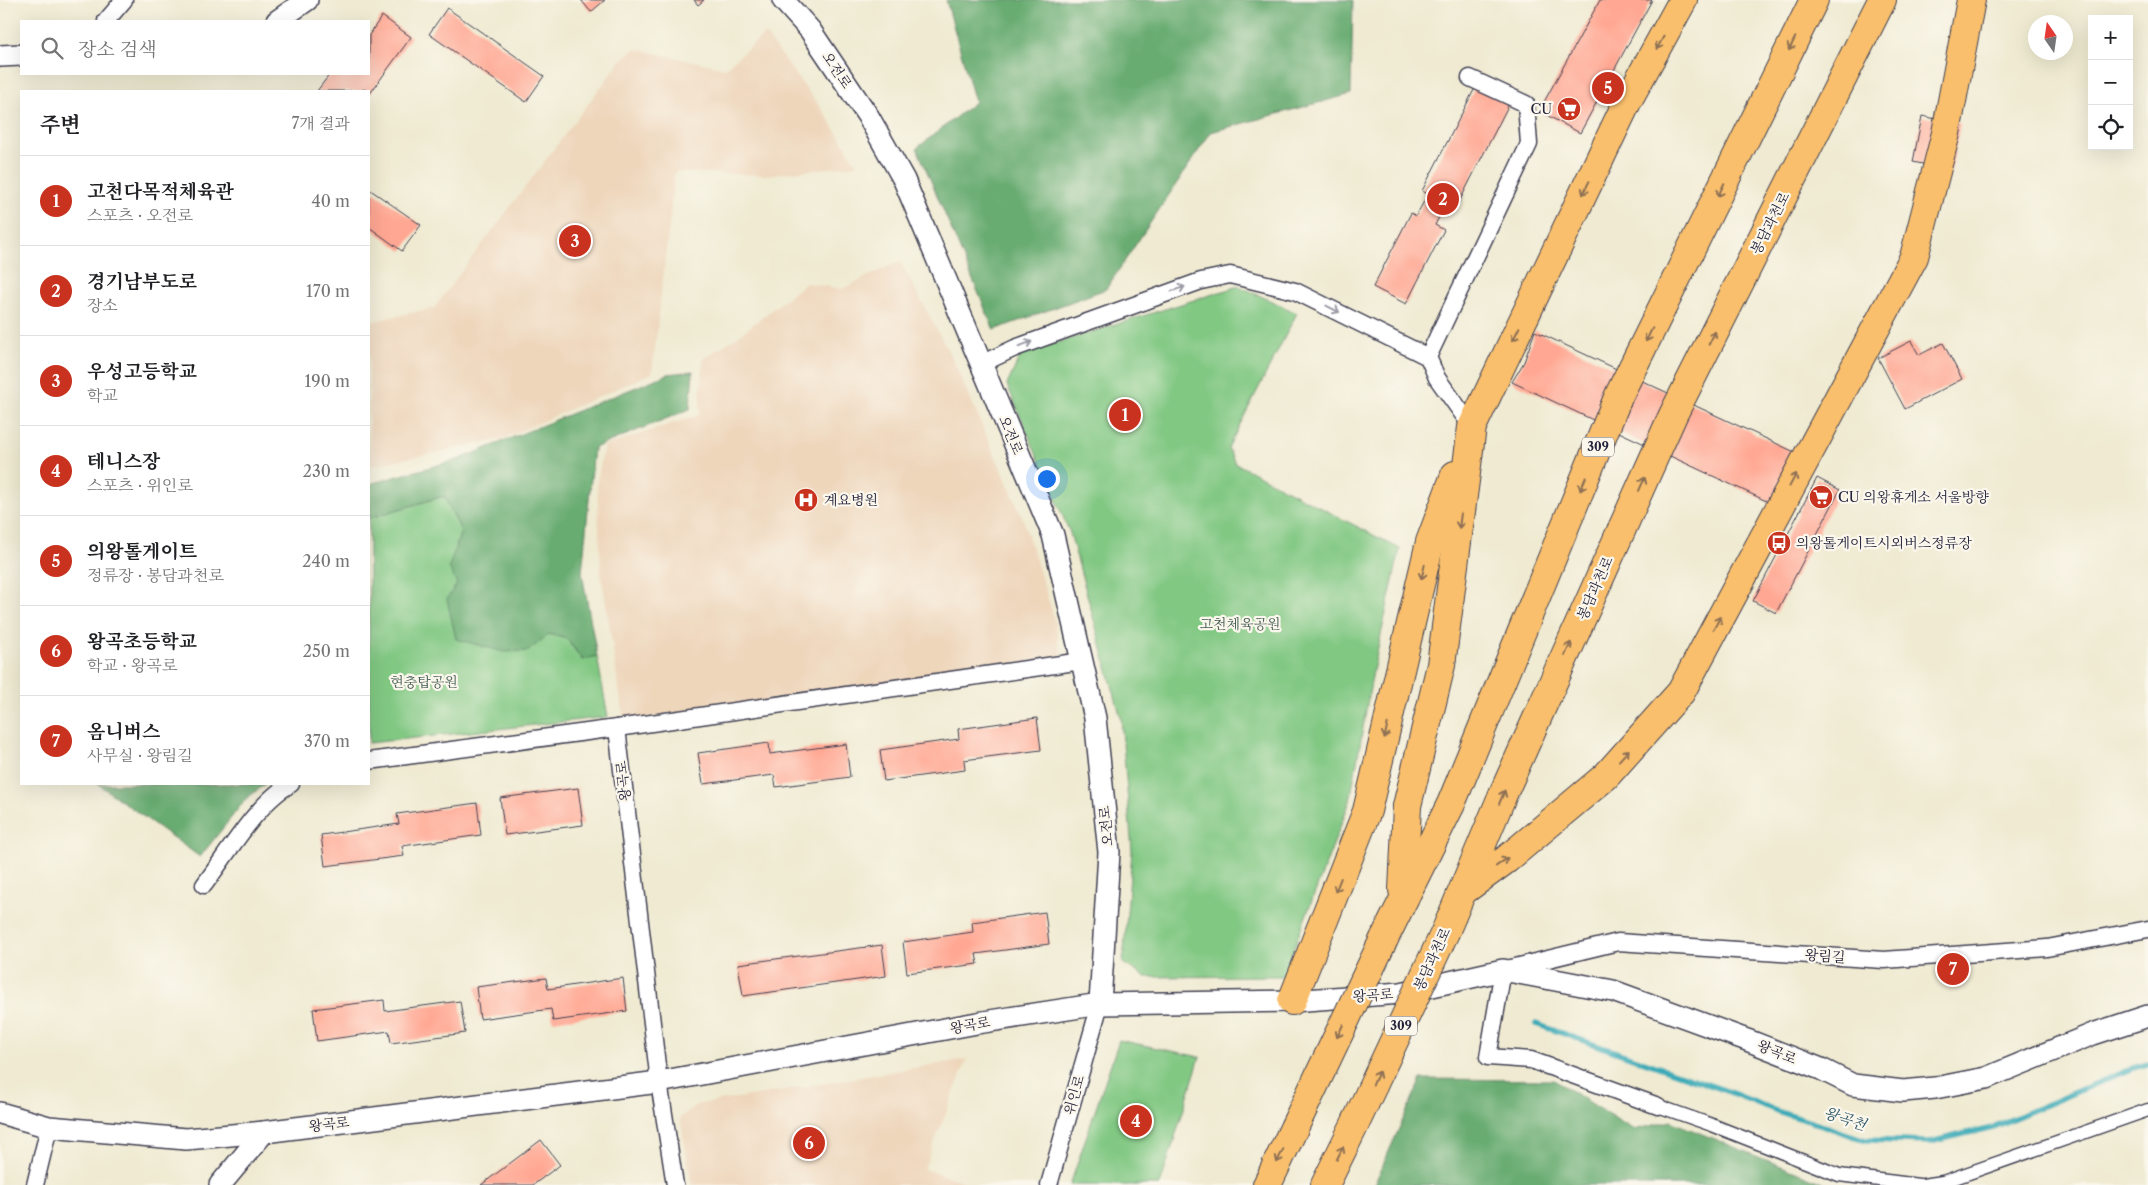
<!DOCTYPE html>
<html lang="ko">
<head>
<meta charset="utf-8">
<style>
  body { margin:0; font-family:"Libre Caslon Text","Noto Serif KR",serif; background:#f6f6f6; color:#202124 }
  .controls { position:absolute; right:15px; top:15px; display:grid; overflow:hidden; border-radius:0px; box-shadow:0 5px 20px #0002 }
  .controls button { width:45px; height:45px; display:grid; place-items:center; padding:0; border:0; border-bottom:1px solid #e0e0e0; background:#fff; color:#202124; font:25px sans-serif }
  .compass { position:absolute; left:2028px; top:15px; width:45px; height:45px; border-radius:50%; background:#fff; box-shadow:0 5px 20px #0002; rotate:347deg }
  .you { position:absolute; left:1046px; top:478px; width:18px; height:18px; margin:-12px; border:4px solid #fff; border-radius:50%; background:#1a73e8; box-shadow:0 0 0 8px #1a73e833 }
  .badge { display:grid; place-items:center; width:32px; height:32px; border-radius:50%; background:#c8321e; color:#fff; font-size:16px; font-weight:700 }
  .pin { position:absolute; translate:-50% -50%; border:2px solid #fff; box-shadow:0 1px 5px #0006 }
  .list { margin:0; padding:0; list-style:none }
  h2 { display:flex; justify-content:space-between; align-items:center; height:65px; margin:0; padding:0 20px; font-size:21px }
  h2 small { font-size:16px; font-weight:400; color:#757577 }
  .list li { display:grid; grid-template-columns:32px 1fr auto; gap:15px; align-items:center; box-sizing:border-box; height:90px; padding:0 20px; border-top:1px solid #e0e0e0 }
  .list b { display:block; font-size:19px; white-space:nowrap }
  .list p { margin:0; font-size:16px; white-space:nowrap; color:#757577 }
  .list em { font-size:16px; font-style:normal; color:#757577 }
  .icon { flex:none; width:28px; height:28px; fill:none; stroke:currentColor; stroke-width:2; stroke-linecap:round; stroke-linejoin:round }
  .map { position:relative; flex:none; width:2148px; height:1185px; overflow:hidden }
  .search { position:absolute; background:#fff; box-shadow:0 5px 20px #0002; left:20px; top:20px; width:350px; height:55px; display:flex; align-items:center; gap:12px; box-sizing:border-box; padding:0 18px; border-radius:0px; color:#757577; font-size:19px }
  .panel { position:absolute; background:#fff; box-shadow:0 5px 20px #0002; left:20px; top:90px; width:350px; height:695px; border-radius:0px }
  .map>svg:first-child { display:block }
</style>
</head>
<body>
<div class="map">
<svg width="2148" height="1185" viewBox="0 0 2148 1185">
  <rect width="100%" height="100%" fill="#fbf7ec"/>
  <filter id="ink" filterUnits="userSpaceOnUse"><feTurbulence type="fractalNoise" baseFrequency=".02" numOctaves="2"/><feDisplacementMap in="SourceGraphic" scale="10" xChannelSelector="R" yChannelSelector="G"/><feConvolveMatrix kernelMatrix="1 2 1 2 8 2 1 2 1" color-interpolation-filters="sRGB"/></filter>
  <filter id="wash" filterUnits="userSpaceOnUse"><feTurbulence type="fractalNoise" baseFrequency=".0096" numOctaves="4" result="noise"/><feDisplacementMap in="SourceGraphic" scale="20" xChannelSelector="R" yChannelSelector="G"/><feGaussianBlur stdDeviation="1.12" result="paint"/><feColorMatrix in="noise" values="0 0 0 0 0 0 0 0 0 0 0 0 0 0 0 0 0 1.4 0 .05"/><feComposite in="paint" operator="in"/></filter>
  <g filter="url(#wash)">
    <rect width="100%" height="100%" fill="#efead1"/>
    <g fill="#eed6bb">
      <polygon points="765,34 828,118 857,165 765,175 675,172 652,373 500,440 369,466 369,322 434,308 621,60 635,49 725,68"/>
      <polygon points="900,261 952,358 1022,516 1054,618 1062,657 624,721 601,572 597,483 604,446 699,415 703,359 737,337 806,283 842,289"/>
      <polygon points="967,1059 924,1169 974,1185 692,1185 680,1118 696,1105"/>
    </g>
    <g fill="#81c883" stroke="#52755f">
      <polygon points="1239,286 1297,313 1228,448 1235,463 1400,549 1373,671 1350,801 1283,976 1145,977 1123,963 1132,851 1121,718 1070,533 1007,385 1021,354"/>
      <polygon points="444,496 461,531 450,567 528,651 549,634 567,639 582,660 597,656 608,717 369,743 369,518"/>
      <polygon points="1119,1040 1200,1057 1160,1185 1070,1185"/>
    </g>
    <g fill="#68ac71" stroke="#456756">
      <polygon points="946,0 1353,0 1351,94 1211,132 1106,289 994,330 917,148 975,102"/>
      <polygon points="693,371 690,409 594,448 582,573 597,656 583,660 567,639 549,634 528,651 504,652 456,639 447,599 457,584 449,567 461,531 444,496 369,518 369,484 460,459 668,374"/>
      <polygon points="98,784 265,784 246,799 200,857"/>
      <polygon points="1421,1079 1554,1080 1634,1130 1670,1121 1828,1185 1374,1185"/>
    </g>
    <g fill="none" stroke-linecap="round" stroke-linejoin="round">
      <polyline stroke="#3babb8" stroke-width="5.5" points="1536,1024 1727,1091 1777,1111 1866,1140 1930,1142 1993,1127 2133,1068 2148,1064"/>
    </g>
    <g id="blocks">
      <g fill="#ffa793">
        <polygon points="581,0 605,0 591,12"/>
        <polygon points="694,0 704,0 698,5"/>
        <polygon points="1600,0 1652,0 1580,133 1539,111"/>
        <polygon points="447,8 544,76 526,102 429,34"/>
        <polygon points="382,16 411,37 369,95 369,91 363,89 361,91 317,91 330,74 369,74 369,35"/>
        <polygon points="1476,86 1509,104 1456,208 1446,203 1435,225 1444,230 1406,304 1373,287 1411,213 1416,216 1428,194 1422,191"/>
        <polygon points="1922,116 1960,124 1951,170 1913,162"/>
        <polygon points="369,189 421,225 402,251 369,227"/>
        <polygon points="1535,331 1801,455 1777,506 1512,382 1524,362"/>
        <polygon points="1911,341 1919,355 1943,343 1962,379 1905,409 1878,358"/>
        <polygon points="1817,478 1840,490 1776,613 1753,601"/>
        <polygon points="1037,718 1041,750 964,760 965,770 884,781 880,750 959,739 958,729"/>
        <polygon points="769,743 770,754 846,744 850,777 776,787 774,775 703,784 698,753"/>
        <polygon points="578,788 583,825 505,835 500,798"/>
        <polygon points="477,803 481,835 402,846 404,856 325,866 321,835 399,824 397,814"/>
        <polygon points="1045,912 1049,944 976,954 978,964 907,973 903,942 973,932 972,922"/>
        <polygon points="882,945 886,976 743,996 738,964"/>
        <polygon points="546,978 548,989 623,978 627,1011 553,1021 551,1009 480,1019 476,987"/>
        <polygon points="384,1000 385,1011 460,1001 465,1033 391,1043 389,1031 317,1041 313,1009"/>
        <polygon points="541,1140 560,1165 533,1185 481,1185"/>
      </g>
    </g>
  </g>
  <g filter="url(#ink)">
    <use href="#blocks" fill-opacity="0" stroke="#414052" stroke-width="1"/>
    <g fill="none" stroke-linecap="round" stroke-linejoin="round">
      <g stroke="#414052" stroke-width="15">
        <g id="pedestrian">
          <polyline points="1658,1106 1712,1125 1839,1175 1919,1185"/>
          <polyline points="1923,1185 1943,1182 2148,1110"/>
        </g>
      </g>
      <g stroke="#414052" stroke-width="19">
        <g id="minor">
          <polyline points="106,21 124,0"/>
          <polyline points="1470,78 1526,104 1529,144 1428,357 1437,378 1472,427"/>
          <polyline points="981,364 1015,348 1201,281 1230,275 1295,291 1428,357"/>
          <polyline points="617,728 1082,661"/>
          <polyline points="369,761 617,728 659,1082 675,1185"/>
          <path d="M204,885c22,-29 55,-85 87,-101"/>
          <polyline points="1658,1106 1531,1060 1488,1057 1503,970 1618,942 1884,960 2047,948 2148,929"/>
          <polyline points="35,1185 49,1127"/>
          <polyline points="1049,1185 1100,1004"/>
        </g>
      </g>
      <g stroke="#414052" stroke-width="24">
        <g id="tertiary">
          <polyline points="783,0 810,30 868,116 904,180 1053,535 1095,718 1109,852 1100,1004"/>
          <polyline points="277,21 307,0"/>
          <polyline points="0,56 21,55"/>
          <polyline points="0,1113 49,1127 186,1139 264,1132 659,1082 977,1023 1100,1004 1292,1001 1401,993 1503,970 1613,991 1747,1040 1821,1069 1853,1085 1903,1091 1935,1088 1986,1078 2093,1034 2148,1016"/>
          <polyline points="220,1185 264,1132"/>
        </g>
      </g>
      <g stroke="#414052" stroke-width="30">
        <g id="trunk">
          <polyline points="1403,890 1407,806 1441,665 1472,427 1628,100 1683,0"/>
          <polyline points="1463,891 1507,859 1606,776 1681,692 1914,257 1946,133 1971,0"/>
          <polyline points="1446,930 1503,794 1673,415 1882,0"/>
          <polyline points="1384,939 1451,804 1619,395 1814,0"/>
          <polyline points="1292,1001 1367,811 1430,542 1455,475"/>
          <polyline points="1267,1185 1294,1128"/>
          <polyline points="1325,1185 1356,1122"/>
        </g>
      </g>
      <use href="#pedestrian" stroke="#fff" stroke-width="12"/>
      <use href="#minor" stroke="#fff" stroke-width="16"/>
      <use href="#tertiary" stroke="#fff" stroke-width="21"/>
      <use href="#trunk" stroke="#f9bf6c" stroke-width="28"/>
      <g stroke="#414052" stroke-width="30" stroke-linecap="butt">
        <g id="trunk-bridge">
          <polyline points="1356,1122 1446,930"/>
          <polyline points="1294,1128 1384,939"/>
        </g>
      </g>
      <use href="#trunk-bridge" stroke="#f9bf6c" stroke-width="28"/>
    </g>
    <defs><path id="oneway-shaft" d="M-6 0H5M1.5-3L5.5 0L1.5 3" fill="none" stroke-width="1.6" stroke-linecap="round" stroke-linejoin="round" transform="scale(1.25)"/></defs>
    <g stroke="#8e7054">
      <use href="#oneway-shaft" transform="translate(1660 43) rotate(119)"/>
      <use href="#oneway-shaft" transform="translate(1792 44) rotate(116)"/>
      <use href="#oneway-shaft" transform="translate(1586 188) rotate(116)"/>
      <use href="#oneway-shaft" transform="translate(1721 190) rotate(116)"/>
      <use href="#oneway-shaft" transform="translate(1516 334) rotate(116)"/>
      <use href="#oneway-shaft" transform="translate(1649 335) rotate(116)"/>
      <use href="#oneway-shaft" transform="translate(1712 338) rotate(-63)"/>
      <use href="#oneway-shaft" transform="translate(1793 480) rotate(-62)"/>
      <use href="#oneway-shaft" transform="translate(1583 484) rotate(112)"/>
      <use href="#oneway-shaft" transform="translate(1642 484) rotate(-66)"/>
      <use href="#oneway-shaft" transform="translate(1460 521) rotate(97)"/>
      <use href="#oneway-shaft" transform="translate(1423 572) rotate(103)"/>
      <use href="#oneway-shaft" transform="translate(1717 623) rotate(-62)"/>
      <use href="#oneway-shaft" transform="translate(1568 649) rotate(-66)"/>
      <use href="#oneway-shaft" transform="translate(1386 731) rotate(103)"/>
      <use href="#oneway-shaft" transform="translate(1624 755) rotate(-48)"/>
      <use href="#oneway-shaft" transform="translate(1502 797) rotate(-67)"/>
      <use href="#oneway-shaft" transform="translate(1502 862) rotate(-36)"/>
      <use href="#oneway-shaft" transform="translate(1338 885) rotate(112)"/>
      <use href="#oneway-shaft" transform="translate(1340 1031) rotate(115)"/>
      <use href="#oneway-shaft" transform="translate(1376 1078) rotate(-65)"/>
      <use href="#oneway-shaft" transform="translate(1340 1153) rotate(-64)"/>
      <use href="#oneway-shaft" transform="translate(1280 1156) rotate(116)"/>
    </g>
    <g stroke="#9c9ca7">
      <use href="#oneway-shaft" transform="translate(1178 289) rotate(-20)"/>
      <use href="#oneway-shaft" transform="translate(1333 309) rotate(27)"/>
      <use href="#oneway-shaft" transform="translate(1025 344) rotate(-20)"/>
    </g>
  </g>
  <defs>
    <g id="supermarket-disc" transform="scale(1.25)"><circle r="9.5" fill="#c8321e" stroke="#fbf7ec"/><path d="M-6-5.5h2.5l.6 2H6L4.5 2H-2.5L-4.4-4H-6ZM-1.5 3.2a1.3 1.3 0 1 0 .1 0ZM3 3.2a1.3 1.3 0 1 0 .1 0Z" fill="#fff"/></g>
    <g id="hospital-disc" transform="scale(1.25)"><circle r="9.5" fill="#c8321e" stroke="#fbf7ec"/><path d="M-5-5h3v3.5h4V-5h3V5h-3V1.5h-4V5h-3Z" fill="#fff"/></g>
    <g id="bus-disc" transform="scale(1.25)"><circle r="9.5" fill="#c8321e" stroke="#fbf7ec"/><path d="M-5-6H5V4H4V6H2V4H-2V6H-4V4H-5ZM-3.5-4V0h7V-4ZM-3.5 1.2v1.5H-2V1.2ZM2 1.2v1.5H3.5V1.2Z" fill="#fff"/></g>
  </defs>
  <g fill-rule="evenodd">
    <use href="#supermarket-disc" x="1569" y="109"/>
    <use href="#supermarket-disc" x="1821" y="497"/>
    <use href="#hospital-disc" x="806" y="500"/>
    <use href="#bus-disc" x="1779" y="543"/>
  </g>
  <g text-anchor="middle" stroke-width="4.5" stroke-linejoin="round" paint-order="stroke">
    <g fill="#fbf7ec" stroke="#636270" stroke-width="1">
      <rect x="1582" y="437.5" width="32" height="19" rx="4"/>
      <rect x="1385" y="1016.5" width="32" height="19" rx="4"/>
    </g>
    <g font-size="12" font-weight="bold" fill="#22223b">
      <text x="1598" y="451">309</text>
      <text x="1401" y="1030">309</text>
    </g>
    <g font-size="14" fill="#22223b" stroke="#fbf7ec">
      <text transform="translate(837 70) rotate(56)" y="5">오전로</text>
      <text transform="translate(1770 223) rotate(-63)" y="5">봉담과천로</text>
      <text transform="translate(1011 435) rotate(67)" y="5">오전로</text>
      <text transform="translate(1595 588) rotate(-66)" y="5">봉담과천로</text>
      <text transform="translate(623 781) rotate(-97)" y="5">왕곡로</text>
      <text transform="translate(1106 826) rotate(-96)" y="5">오전로</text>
      <text transform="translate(1825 956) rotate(4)" y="5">왕림길</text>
      <text transform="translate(1432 959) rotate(-65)" y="5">봉담과천로</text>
      <text transform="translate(1373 995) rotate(-4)" y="5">왕곡로</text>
      <text transform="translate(970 1025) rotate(-10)" y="5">왕곡로</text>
      <text transform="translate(1777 1052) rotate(22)" y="5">왕곡로</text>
      <text transform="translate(1074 1095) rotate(-74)" y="5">위인로</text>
      <text transform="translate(329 1124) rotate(-7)" y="5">왕곡로</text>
    </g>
    <g font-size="14" fill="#22223b" stroke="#fbf7ec" text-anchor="start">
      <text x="1552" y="114" text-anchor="end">CU</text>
      <text x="1838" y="502">CU 의왕휴게소 서울방향</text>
      <text x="824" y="505">계요병원</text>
      <text x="1796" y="548">의왕톨게이트시외버스정류장</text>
    </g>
    <g font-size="14" fill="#435c54" stroke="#fbf7ec">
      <text x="1240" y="629">고천체육공원</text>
      <text x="424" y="687">현충탑공원</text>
    </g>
    <g font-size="15" font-style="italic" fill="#2c596d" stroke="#fbf7ec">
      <text transform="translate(1845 1119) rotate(18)" y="5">왕곡천</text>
    </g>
  </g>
</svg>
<div class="controls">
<button>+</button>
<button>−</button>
<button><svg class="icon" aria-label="locate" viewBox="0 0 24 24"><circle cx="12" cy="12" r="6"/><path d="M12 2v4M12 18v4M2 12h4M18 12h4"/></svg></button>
</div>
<svg class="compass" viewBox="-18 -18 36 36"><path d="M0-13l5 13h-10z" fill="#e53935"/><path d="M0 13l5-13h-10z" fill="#757577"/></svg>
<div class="you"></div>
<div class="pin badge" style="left:1125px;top:415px">1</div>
<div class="pin badge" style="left:1443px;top:199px">2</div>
<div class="pin badge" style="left:575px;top:241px">3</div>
<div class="pin badge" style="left:1136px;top:1121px">4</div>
<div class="pin badge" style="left:1608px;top:88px">5</div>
<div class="pin badge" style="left:809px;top:1143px">6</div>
<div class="pin badge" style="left:1953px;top:969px">7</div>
<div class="search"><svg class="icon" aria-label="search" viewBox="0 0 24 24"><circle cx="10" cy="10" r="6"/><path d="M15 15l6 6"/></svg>장소 검색</div>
<section class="panel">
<h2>주변<small>7개 결과</small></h2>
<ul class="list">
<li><span class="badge">1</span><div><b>고천다목적체육관</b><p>스포츠 · 오전로</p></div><em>40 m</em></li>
<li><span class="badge">2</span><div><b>경기남부도로</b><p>장소</p></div><em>170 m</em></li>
<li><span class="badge">3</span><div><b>우성고등학교</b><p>학교</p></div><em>190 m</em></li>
<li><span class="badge">4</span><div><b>테니스장</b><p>스포츠 · 위인로</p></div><em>230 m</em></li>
<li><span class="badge">5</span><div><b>의왕톨게이트</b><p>정류장 · 봉담과천로</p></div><em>240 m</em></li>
<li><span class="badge">6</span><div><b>왕곡초등학교</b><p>학교 · 왕곡로</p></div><em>250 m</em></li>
<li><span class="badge">7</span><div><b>옴니버스</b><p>사무실 · 왕림길</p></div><em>370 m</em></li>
</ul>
</section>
</div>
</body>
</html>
